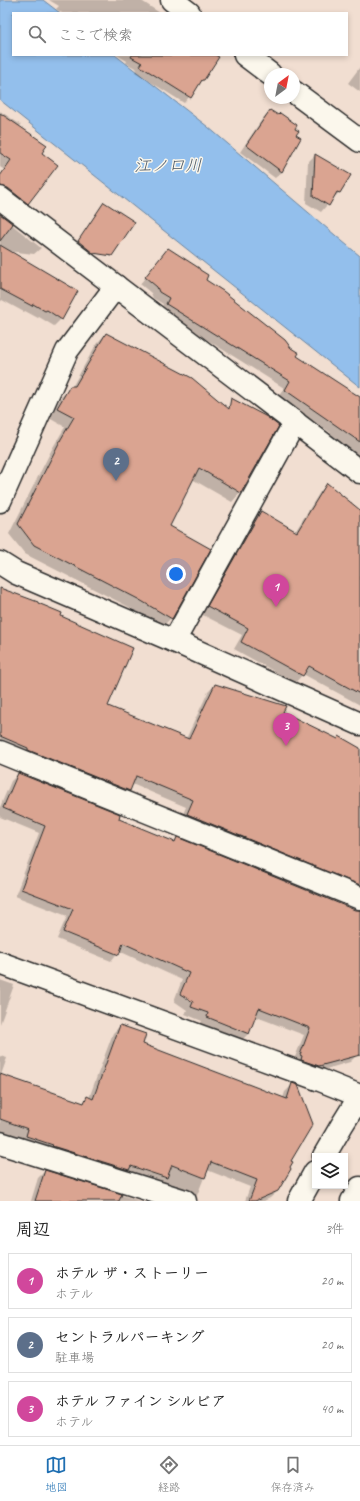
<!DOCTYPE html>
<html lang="ja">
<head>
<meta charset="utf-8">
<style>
  body { margin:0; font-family:Caveat,"Klee One",sans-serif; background:#f2f2f2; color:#222 }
  .controls { position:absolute; right:12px; bottom:12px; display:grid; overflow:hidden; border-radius:0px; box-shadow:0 2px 6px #0003 }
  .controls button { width:36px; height:36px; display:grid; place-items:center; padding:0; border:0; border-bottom:1px solid #e0e0e0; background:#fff; color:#222; font:20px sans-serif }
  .compass { position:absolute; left:264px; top:68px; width:36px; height:36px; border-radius:50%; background:#fff; box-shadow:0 2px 6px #0003; rotate:32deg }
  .you { position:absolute; left:176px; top:574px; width:14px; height:14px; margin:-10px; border:3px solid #fff; border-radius:50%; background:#1a73e8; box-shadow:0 0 0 6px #1a73e833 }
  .badge { display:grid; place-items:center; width:26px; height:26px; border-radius:50%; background:#1f6fb2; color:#fff; font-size:13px; font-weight:700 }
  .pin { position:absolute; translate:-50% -33px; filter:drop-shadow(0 1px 2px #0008) }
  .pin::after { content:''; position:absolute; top:21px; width:14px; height:12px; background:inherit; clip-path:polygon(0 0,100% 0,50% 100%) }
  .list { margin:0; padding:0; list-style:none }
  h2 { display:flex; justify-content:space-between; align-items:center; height:52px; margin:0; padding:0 16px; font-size:17px }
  h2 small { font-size:13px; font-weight:400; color:#767676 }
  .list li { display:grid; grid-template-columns:26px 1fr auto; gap:12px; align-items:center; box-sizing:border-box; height:56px; margin:0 8px 8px; padding:0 8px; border:1px solid #e0e0e0; border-radius:0px }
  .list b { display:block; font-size:15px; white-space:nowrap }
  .list p { margin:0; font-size:13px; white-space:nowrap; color:#767676 }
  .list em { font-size:13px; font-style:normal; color:#767676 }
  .icon { flex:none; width:22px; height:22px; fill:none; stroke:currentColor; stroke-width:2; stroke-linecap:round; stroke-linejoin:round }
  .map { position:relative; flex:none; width:360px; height:1201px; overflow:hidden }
  .search { position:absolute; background:#fff; box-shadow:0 2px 6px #0003; left:12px; right:12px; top:12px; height:44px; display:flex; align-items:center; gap:10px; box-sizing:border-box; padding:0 14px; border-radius:0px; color:#767676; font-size:15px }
  .sheet { height:244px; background:#fff }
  nav { display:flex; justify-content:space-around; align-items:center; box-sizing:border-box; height:56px; border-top:1px solid #e0e0e0; background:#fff; font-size:11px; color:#767676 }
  nav a { display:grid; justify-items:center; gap:2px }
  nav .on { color:#1f6fb2 }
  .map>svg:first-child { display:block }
</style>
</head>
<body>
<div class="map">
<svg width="360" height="1201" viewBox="0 0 360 1201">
  <rect width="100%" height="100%" fill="#f1ded1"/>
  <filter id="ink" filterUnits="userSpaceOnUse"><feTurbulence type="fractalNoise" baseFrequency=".025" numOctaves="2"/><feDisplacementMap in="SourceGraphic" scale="8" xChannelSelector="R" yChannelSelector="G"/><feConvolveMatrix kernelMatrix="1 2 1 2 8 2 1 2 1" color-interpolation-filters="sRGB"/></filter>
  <g filter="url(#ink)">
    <polygon fill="#93bfec" stroke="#69849f" points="0,0 43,0 60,13 13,13 13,55 115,55 208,127 342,241 360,256 360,387 0,100"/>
    <g fill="#0003">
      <polygon points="49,0 140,0 160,13 62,13 56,9 59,6"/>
      <polygon points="117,55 213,55 204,79 184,103 135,72 137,69 126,63 127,61"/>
      <polygon points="360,67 360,92 348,83"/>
      <polygon points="0,111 21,125 19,127 40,153 36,190 0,167"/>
      <polygon points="270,111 294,130 295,136 282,172 275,178 240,152 263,118"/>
      <polygon points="315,155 349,175 340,192 332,199 321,212 306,203 308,162"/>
      <polygon points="0,215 41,248 34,254 8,251 76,291 61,319 54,326 39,317 38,318 25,311 24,312 2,300 0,302"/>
      <polygon points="168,249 296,357 360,398 360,464 328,438 331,433 279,396 284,388 161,311 163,304 153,298 151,293 140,284"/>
      <polygon points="106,334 227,409 230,406 241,492 232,502 192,479 169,526 171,618 162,627 129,607 25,554 9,534 52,449 65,427 49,418 62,396 72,387 97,343"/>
      <polygon points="327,484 360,512 360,705 303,674 295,683 234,649 242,635 201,614 254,519 261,512 295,532 320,492"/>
      <polygon points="0,593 60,616 107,707 186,739 208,692 215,685 281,713 337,740 340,737 360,749 360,895 180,821 186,807 132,784 129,791 122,798 0,746"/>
      <polygon points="18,774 117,819 173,842 177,838 355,911 360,911 360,1049 358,1054 350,1062 312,1073 293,1062 304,1035 254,1016 248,1034 241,1041 200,1024 202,1021 185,1014 187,1010 174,1001 182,980 119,951 111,961 57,939 67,916 15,896 39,833 0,817 0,807 11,781"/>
      <polygon points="0,980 14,985 0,1024"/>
      <polygon points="120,1026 142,1044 283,1098 285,1092 293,1084 290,1161 278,1191 270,1198 264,1201 245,1201 250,1187 207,1170 196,1198 194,1201 0,1136 0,1056 7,1058 1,1075 82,1104 88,1098 89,1098 113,1033"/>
      <polygon points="45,1171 140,1201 31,1201 38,1178"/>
    </g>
    <g fill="#daa491" stroke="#2b2b2b">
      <polygon points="132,55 215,55 219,57 204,80 202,80 191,98 140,66 142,63 131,57"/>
      <polygon points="270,110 278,115 280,113 297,125 295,129 299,131 296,135 301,138 282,172 246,145"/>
      <polygon points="0,113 47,145 42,153 58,165 28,204 8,188 0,186 0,176 11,160 0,153"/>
      <polygon points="315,154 351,175 340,193 337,192 329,206 313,196"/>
      <polygon points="104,202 135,222 112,256 93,253 78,241"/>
      <polygon points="0,214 13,224 0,241"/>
      <polygon points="0,245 78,291 62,320 47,310 45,311 33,304 32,306 0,289"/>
      <polygon points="168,248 199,268 200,270 208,275 206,280 223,291 285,340 291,348 299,353 297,356 360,397 360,442 285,390 290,381 166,304 169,298 159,292 157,287 145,277"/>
      <polygon points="106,333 192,378 229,409 231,398 267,417 279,426 241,493 199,468 170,526 211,549 172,619 138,599 34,545 18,524 61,439 74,417 57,408 70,386 75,386"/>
      <polygon points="327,483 360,510 360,694 309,666 303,676 241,642 248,628 207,606 261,511 297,532"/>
      <polygon points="0,588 38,602 38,603 62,613 61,616 133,648 108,706 189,739 215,684 286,706 283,712 338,739 339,736 360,748 360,885 187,814 193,800 136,776 130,791 28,750 28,748 0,736"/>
      <polygon points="18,773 120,814 119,819 175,842 177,837 355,910 360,910 360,1055 319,1066 301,1060 302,1056 300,1055 310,1028 259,1008 249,1034 207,1017 208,1013 191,1007 193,1002 180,994 189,973 123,943 119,955 63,932 73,909 21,889 45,826 3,808"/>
      <polygon points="120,1025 146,1034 143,1044 287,1099 292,1083 298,1085 313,1124 291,1161 293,1162 290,1167 291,1169 278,1191 255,1201 249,1201 257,1180 211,1162 205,1178 172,1165 167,1178 131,1166 129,1170 52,1146 53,1145 26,1136 28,1129 0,1119 0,1074 84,1103 87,1096 93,1099"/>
      <polygon points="45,1170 122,1194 119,1201 35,1201"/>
    </g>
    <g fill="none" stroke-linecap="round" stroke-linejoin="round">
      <g stroke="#2b2b2b" stroke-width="25">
        <g id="minor">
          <polyline points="172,0 189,13"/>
          <polyline points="245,55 270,74"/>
          <polyline points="294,92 360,141"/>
          <polyline points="0,198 360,472"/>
          <polyline points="0,501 67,351 116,286"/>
          <polyline points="0,563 16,573 174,641 360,724"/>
          <polyline points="174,641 295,422"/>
          <polyline points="0,752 360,898"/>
          <polyline points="0,963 320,1080 360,1096"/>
          <polyline points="0,1143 185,1201"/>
          <polyline points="324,1156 342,1125 360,1096"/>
          <polyline points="299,1201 315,1172"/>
          <polyline points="352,1201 360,1188"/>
        </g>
      </g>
      <use href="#minor" stroke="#fbf7ec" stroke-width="22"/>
    </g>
  </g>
  <g text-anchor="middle" stroke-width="3" stroke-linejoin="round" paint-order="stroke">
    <g font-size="17" font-style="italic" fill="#4a5765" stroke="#fbf7ec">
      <text x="168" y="171">江ノ口川</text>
    </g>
  </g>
</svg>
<div class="controls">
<button><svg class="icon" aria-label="layers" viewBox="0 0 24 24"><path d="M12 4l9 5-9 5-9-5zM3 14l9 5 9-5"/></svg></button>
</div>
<svg class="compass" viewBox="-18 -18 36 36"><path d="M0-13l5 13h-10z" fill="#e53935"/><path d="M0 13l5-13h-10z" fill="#767676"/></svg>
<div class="you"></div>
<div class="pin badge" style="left:276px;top:607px;background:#d1479c">1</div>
<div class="pin badge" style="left:116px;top:481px;background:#5c6f8a">2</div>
<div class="pin badge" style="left:286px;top:746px;background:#d1479c">3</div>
<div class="search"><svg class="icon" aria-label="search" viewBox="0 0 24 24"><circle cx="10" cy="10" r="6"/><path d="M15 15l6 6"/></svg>ここで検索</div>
</div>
<section class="sheet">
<h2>周辺<small>3件</small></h2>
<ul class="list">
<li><span class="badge" style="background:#d1479c">1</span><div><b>ホテル ザ・ストーリー</b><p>ホテル</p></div><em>20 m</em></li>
<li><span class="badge" style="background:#5c6f8a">2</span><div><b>セントラルパーキング</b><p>駐車場</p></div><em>20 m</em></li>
<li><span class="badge" style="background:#d1479c">3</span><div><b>ホテル ファイン シルビア</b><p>ホテル</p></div><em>40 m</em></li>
</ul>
</section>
<nav>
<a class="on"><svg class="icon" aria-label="map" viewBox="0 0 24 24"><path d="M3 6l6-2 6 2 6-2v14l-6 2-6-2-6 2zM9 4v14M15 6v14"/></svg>地図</a>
<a><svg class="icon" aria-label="directions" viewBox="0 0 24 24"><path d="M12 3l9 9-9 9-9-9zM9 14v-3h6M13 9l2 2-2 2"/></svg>経路</a>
<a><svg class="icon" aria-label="saved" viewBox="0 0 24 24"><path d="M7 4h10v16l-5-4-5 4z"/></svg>保存済み</a>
</nav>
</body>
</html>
